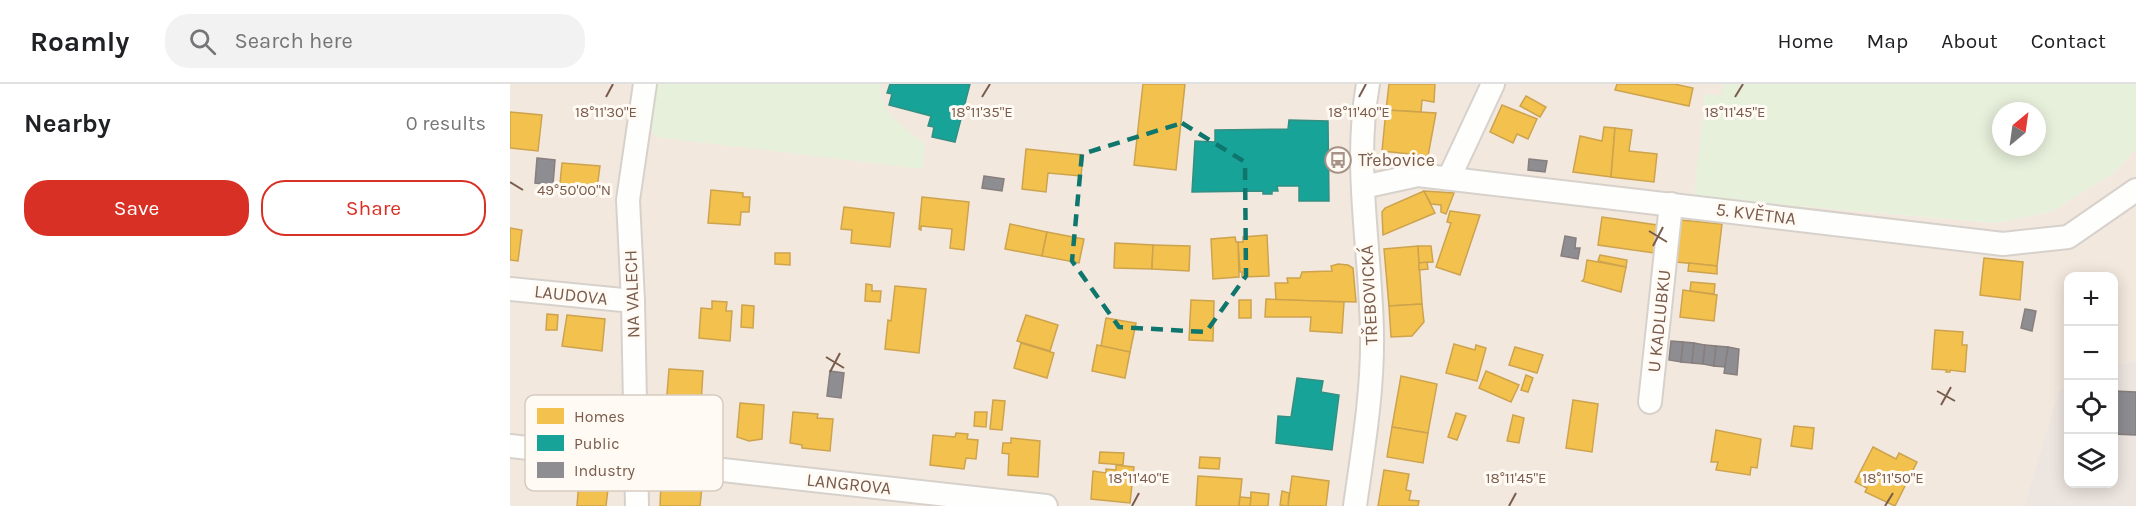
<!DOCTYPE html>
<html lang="en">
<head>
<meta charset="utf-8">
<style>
  body { margin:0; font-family:Karla,sans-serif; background:#f2f2f2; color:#202124 }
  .controls { position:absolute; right:18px; bottom:18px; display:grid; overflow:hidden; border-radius:12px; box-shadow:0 3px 15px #0003 }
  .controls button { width:54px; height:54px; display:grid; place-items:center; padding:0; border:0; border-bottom:2px solid #e0e0e0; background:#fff; color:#202124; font:30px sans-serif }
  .compass { position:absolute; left:1482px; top:18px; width:54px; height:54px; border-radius:50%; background:#fff; box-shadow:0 3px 15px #0003; rotate:29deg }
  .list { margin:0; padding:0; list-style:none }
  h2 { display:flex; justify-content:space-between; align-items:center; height:78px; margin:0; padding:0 24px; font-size:26px }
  h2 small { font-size:20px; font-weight:400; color:#757577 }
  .actions { display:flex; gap:12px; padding:18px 24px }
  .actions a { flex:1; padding:14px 0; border:2px solid #d93025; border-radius:24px; text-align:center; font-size:21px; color:#d93025 }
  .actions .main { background:#d93025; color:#fff }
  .icon { flex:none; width:33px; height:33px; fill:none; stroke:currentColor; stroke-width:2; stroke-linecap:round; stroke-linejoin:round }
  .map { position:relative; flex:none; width:1626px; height:422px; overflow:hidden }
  header { display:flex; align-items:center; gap:36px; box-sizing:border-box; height:84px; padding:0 30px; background:#fff; border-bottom:2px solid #e0e0e0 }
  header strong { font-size:28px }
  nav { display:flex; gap:33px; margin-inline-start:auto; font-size:21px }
  .search { width:420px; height:54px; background:#f2f2f2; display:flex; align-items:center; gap:15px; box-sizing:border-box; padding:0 21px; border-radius:24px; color:#757577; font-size:22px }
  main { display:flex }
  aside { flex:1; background:#fff }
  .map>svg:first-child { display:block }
</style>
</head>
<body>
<header>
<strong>Roamly</strong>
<div class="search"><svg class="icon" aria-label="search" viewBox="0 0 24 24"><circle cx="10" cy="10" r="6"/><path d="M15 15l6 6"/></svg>Search here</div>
<nav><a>Home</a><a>Map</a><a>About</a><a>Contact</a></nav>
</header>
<main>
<aside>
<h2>Nearby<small>0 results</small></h2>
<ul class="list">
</ul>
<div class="actions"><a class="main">Save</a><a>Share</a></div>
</aside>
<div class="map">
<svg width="1626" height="422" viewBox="0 0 1626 422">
  <rect width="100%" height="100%" fill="#f9f5f0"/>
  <polygon fill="#f2e8de" points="0,0 1214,0 1212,11 1195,11 1185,113 1485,139 1541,128 1605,88 1626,65 1626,277 1604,281 1604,192 1558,192 1558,303 1549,308 1514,422 0,422"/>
  <polygon fill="#ede5e0" points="1626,277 1626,422 1514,422 1549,307 1558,303 1558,400 1604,400 1604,281"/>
  <g fill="#e7f0db" fill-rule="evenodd">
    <path d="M146,0h225c-4,28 25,44 44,60l-2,25 -267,-32c-12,-14 -3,-36 0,-53z"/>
    <path d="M1214,0h412v65l-21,23 -64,40 -56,11 -301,-26 11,-102h16zM1491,27h36v36h-36z"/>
  </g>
  <g fill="#f2c14e" stroke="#cea34e" stroke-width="1.5">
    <polygon points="633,0 675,0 666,86 624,81"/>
    <polygon points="879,0 925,0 924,18 912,16 911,28 876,26"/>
    <polygon points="1107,0 1164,0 1183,4 1179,22 1105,6"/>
    <polygon points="1016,12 1036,23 1030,33 1010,22"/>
    <polygon points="992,21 1027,35 1018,55 1007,50 1003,59 980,48"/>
    <polygon points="876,26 926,29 918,72 872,67"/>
    <polygon points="0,28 32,31 28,67 0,64"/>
    <polygon points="1094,43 1105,44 1101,93 1063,88 1070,52 1092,57"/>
    <polygon points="1105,44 1122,46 1119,67 1147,70 1144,98 1101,93"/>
    <polygon points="516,65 573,71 571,92 538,89 536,108 512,105"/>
    <polygon points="52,79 90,82 86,112 49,109"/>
    <polygon points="201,106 233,109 233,113 240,113 239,128 231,128 230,141 198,139"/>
    <polygon points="914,107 925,129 873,151 872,128 875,124"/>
    <polygon points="914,107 944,109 936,130 931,128 931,121 921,120"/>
    <polygon points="412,113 459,118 454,166 440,164 442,145 411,142 411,146 409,145"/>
    <polygon points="334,123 384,129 380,163 341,159 342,146 331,145"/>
    <polygon points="940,127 970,131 950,191 926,183 941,139 937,138"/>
    <polygon points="1092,133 1147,141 1144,169 1088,161"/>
    <polygon points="1170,136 1212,140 1207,182 1166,178"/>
    <polygon points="500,140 537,148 532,172 495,165"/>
    <polygon points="0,144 12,146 8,177 0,176"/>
    <polygon points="537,148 574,155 569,179 532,172"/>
    <polygon points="757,151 759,192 732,193 732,188 730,188 728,158 733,158 733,153"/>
    <polygon points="725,153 726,158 728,158 729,193 703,195 701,155"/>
    <polygon points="605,159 643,161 642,185 604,184"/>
    <polygon points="643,161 680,162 679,187 642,185"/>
    <polygon points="908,162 912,220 879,222 874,165"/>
    <polygon points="908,162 921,162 923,178 909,179"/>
    <polygon points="265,169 280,169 280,181 265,180"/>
    <polygon points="1090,171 1117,176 1116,183 1088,177"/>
    <polygon points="1474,174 1513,178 1510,216 1470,211"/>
    <polygon points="1077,176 1116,183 1111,208 1072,197 1074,195"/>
    <polygon points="917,178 918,185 909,186 909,179"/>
    <polygon points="1179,179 1207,182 1207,190 1178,187"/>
    <polygon points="828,180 838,181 843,184 846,218 766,216 765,199 778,199 777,194 790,194 792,188 822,187 821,182"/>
    <polygon points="1181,198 1205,200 1204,210 1180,207"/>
    <polygon points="356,200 362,201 362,207 371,207 370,218 355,217"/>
    <polygon points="385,202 416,205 409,269 375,265 378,236 381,237"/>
    <polygon points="1173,206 1207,211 1204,237 1170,233"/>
    <polygon points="756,215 834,218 832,249 800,247 801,233 755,233"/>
    <polygon points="681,216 704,217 703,257 679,256"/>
    <rect x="729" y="216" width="12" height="18"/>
    <polygon points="202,217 217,218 216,227 222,227 220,257 189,254 191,224 202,225"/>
    <polygon points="912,220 914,238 902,252 881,253 879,222"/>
    <polygon points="232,221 244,222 243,244 231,243"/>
    <polygon points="37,230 48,231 47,246 36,246"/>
    <polygon points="57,231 95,235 92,267 52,262"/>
    <polygon points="516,231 548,241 540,267 507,257"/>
    <polygon points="596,234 626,239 620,268 591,262"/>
    <polygon points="1425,246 1453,248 1452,261 1457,261 1455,288 1440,286 1440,288 1436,288 1437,286 1422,285"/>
    <polygon points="511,259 544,269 537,294 504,284"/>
    <polygon points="944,260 965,266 966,261 976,264 967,297 936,289"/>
    <polygon points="587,261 620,268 615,294 582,287"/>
    <polygon points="1005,263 1033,271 1027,289 999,281"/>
    <polygon points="159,285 193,287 190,338 155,335"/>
    <polygon points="976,287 1009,301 1001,318 969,304"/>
    <polygon points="1016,291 1023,294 1018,308 1011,306"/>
    <polygon points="891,292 927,300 918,349 882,343"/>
    <polygon points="483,316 495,317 492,346 480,345"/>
    <polygon points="1063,316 1088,320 1082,368 1056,364"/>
    <polygon points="230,319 254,321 252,355 239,357 227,353"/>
    <polygon points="283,328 308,330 307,334 323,335 320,367 292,364 292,361 280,359"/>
    <polygon points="465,328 477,328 476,343 464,342"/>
    <polygon points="946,329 956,332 947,356 938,353"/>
    <polygon points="1003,331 1014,334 1009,359 997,357"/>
    <polygon points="1284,342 1304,344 1302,365 1281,362"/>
    <polygon points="882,343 918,349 913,379 877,373"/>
    <polygon points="1206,346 1251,355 1247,384 1241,383 1240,391 1206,386 1208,378 1201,378"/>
    <polygon points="446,349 458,350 457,355 468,356 466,375 456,374 454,385 420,381 423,351 445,353"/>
    <polygon points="501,354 530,357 528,393 498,391 499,370 492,369 493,359 501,359"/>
    <polygon points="1363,363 1386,375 1389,369 1407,378 1385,422 1355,408 1357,404 1345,398"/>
    <polygon points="590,368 614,369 613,381 589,379"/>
    <polygon points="690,373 710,374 709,385 689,384"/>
    <polygon points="606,381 624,383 620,419 581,415 583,387 596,389 596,385 606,386"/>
    <polygon points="70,384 100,387 96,422 67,422"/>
    <polygon points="874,386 899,390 896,406 901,407 899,416 909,417 908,422 868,422"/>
    <polygon points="688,392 732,395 729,422 686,422"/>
    <polygon points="782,392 819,397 816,422 778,422"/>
    <polygon points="151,399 192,403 190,422 150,422"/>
    <polygon points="772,407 779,409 778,422 770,421"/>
    <polygon points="741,408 759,410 758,422 740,422"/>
    <polygon points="730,413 741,414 740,422 729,422"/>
  </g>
  <g fill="#17a398" stroke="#358e82" stroke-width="1.5">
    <polygon points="380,0 460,0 445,58 422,53 424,43 418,42 421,32 379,21 382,10 377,9"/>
    <polygon points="779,36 818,37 819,117 789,117 789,102 767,102 768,107 762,107 762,110 753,110 753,107 682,108 685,57 705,58 705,46 778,45"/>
    <polygon points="787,294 813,297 811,308 829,311 822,366 766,359 768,332 781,333"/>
  </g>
  <g fill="#8d8d92" stroke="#877e7d" stroke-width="1.5">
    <polygon points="27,74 45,76 43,101 25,99"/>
    <polygon points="1019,75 1037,77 1035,88 1018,86"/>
    <polygon points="474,92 494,95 492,107 472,104"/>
    <polygon points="1055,152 1066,154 1065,164 1070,164 1068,175 1051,172"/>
    <polygon points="1515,225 1526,227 1522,247 1511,244"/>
    <polygon points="1161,257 1173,258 1171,278 1159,276"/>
    <polygon points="1173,258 1184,259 1182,279 1171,278"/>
    <polygon points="1184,259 1195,261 1193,280 1182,279"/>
    <polygon points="1195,261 1206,262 1204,282 1193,280"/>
    <polygon points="1206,262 1218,263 1215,283 1204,282"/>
    <polygon points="1218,263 1229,265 1227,291 1214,289"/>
    <polygon points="320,287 334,289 331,314 317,312"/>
    <polygon points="1604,307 1626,308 1626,351 1604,350"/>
  </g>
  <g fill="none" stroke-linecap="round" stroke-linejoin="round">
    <g stroke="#d7d1cb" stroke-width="26">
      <g id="minor">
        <polyline points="939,94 983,0"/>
        <polyline points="853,103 908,91 1493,160 1558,153 1626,106"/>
        <polyline points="0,205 123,217"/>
        <polyline points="1140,318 1161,120"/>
        <polyline points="0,362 125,376"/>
        <polyline points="213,386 536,422"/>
        <polyline points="127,422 123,217 118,116 135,0"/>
        <path d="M845,422c8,-57 18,-115 17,-172 -1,-83 -19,-167 -4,-250"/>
      </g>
    </g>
    <use href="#minor" stroke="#fefefd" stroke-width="22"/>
  </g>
  <path fill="none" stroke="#0f766e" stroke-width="4.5" stroke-dasharray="12 8" stroke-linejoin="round" d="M672,39l63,39 1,114 -40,56 -87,-5 -47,-66 10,-107z"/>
  <path fill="none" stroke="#7a5c4d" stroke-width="2" d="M96,13l7,-13M472,13l8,-13M849,13l7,-13M1225,13l8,-13M0,98l13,8M1139,147l18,11M1143,162l10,-19M316,273l18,11M320,288l10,-19M1427,307l18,10M1431,321l10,-18M622,422l7,-13M999,422l7,-13M1375,422l8,-13"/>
  <defs>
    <g id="bus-ring" transform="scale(1.35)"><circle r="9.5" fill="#fffaf3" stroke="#a69286" stroke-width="1.5"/><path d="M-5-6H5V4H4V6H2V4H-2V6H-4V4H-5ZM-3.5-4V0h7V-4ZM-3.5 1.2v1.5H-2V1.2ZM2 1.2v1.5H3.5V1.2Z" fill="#a69286"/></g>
  </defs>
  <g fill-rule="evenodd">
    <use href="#bus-ring" x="828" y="76"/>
  </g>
  <g text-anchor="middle" stroke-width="6" stroke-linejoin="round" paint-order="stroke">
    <g font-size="18" fill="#7a5c4d" stroke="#fffaf3" text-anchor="start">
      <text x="848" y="82">Třebovice</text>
    </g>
    <g font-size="18" fill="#7a5c4d" stroke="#fffaf3">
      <text transform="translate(1246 130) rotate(7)" y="6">5. KVĚTNA</text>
      <text transform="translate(122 210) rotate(-92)" y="6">NA VALECH</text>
      <text transform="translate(61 211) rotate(6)" y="6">LAUDOVA</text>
      <text transform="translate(859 211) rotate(-93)" y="6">TŘEBOVICKÁ</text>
      <text transform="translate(1149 237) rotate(-84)" y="6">U KADLUBKU</text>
      <text transform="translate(339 400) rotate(6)" y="6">LANGROVA</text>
    </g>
  </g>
  <rect x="15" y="311" width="198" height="96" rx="9" fill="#fffaf3" stroke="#d7cbc1" stroke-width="1.5"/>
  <rect x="27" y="324" width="27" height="16" fill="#f2c14e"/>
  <rect x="27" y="351" width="27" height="16" fill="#17a398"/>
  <rect x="27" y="378" width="27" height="16" fill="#8d8d92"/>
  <g font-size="16" fill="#7a5c4d">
    <text x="64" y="338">Homes</text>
    <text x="64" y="365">Public</text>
    <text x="64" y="392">Industry</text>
  </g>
  <g font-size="15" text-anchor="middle" fill="#7a5c4d" stroke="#fffaf3" stroke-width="6" stroke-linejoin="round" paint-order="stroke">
    <text x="96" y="33">18°11'30"E</text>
    <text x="472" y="33">18°11'35"E</text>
    <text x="849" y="33">18°11'40"E</text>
    <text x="1225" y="33">18°11'45"E</text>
    <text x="64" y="111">49°50'00"N</text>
    <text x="629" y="399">18°11'40"E</text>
    <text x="1006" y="399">18°11'45"E</text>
    <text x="1383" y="399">18°11'50"E</text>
  </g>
</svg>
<div class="controls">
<button>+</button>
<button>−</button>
<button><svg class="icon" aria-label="locate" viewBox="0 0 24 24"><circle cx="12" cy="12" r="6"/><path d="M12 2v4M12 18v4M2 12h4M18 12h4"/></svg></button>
<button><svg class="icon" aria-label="layers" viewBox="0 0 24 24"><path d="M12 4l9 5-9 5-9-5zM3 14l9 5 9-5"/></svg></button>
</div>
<svg class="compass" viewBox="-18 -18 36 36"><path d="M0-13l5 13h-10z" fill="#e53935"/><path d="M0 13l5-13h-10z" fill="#757577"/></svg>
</div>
</main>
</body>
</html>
